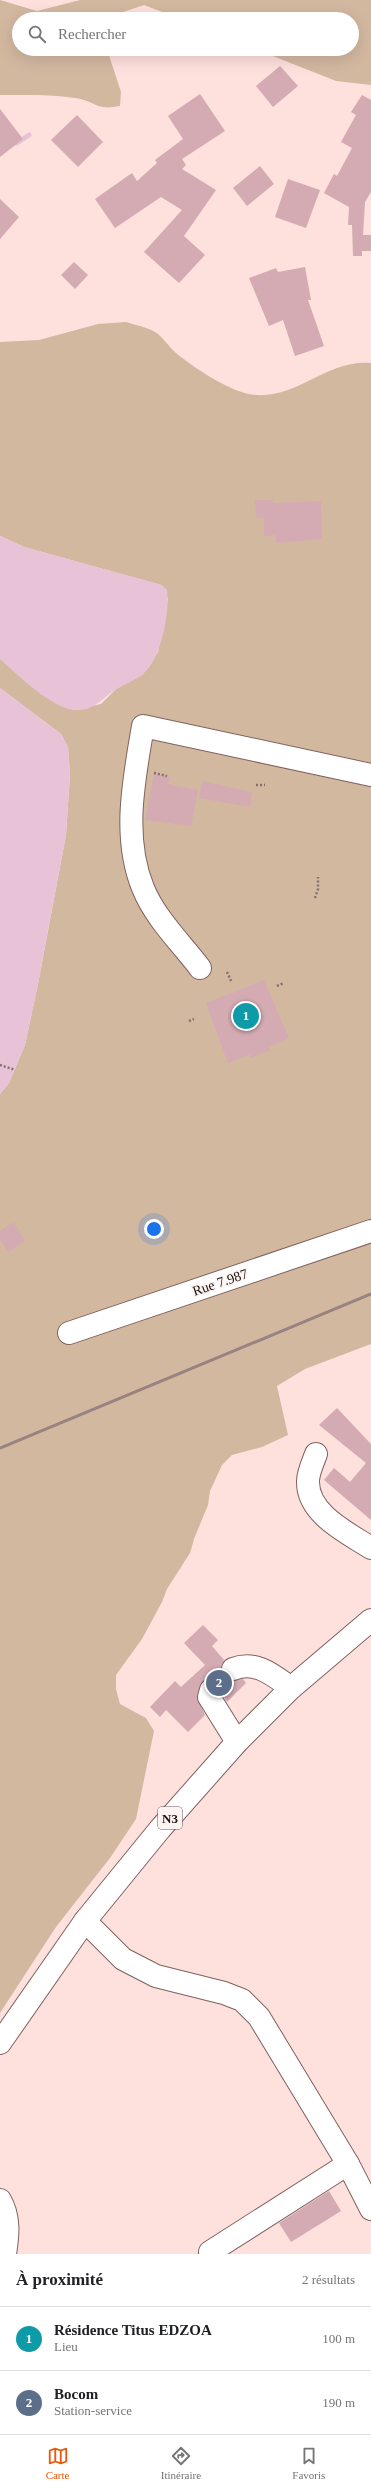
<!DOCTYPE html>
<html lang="fr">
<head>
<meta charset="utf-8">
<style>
  body { margin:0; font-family:"Times New Roman",serif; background:#f6f6f6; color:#202124 }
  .you { position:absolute; left:154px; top:1229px; width:14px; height:14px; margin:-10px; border:3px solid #fff; border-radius:50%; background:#1a73e8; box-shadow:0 0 0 6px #1a73e833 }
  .badge { display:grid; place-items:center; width:26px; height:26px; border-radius:50%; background:#ea580c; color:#fff; font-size:13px; font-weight:700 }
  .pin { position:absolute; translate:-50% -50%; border:2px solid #fff; box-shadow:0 1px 4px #0006 }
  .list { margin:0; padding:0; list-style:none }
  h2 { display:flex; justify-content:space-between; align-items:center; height:52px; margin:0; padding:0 16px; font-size:17px }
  h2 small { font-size:13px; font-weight:400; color:#757577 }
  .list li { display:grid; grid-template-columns:26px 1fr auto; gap:12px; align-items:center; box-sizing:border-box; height:64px; padding:0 16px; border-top:1px solid #e0e0e0 }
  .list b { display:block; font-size:15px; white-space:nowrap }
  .list p { margin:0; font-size:13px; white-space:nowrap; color:#757577 }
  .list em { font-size:13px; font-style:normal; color:#757577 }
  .icon { flex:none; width:22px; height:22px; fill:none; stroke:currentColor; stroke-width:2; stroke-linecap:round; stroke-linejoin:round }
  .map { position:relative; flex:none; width:371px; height:2254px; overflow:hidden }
  .search { position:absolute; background:#fff; box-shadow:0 4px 16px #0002; left:12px; right:12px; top:12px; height:44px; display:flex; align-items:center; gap:10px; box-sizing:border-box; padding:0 14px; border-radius:22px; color:#757577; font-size:15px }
  .sheet { height:180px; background:#fff }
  nav { display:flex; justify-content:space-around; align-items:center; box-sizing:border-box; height:56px; border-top:1px solid #e0e0e0; background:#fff; font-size:11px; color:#757577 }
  nav a { display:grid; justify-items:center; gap:2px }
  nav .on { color:#ea580c }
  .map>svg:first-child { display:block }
</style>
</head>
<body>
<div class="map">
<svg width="371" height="2254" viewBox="0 0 371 2254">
  <rect width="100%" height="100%" fill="#fee0dd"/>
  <g fill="#d3b8a0">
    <path d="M0,0l37,11 43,-11h291v85l-35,-4 -81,-32h97v-30h-172l-36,-14 -21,7 -7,7h-97v30h88l14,43 -1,14c-25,5 -24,-5 -45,-8 -25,-4 -50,-3 -75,-3z"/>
    <path d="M126,322c9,3 21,5 29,10 8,5 14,15 21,21 18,15 57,41 80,42 42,3 72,-36 115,-32v981l-66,25 -28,17 11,49 -26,12 -30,8 -10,10 -12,26 -2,14 -14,34 -4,14 -23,36 -5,13 -20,37 -26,36v14l4,15 26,14 8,13 -18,88 -26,39 -54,69 -56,86v-919l9,-11 16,-38 13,-61 28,-149 4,-62 -2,-26 -7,-13 -61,-46v-29l41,35 16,9 17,7 27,-6 15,-15 27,-15 15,-22 10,-53 -7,-14 -137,-38 -24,-11v-194l39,-2 59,-16z"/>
  </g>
  <g fill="#e8c3d7">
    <path d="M0,536l24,11 138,38 5,5c3,22 -6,69 -23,83 -9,8 -20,11 -29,17 -14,9 -21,21 -40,20 -24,-2 -57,-35 -75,-51z"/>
    <polygon points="0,688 61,734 68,747 70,773 66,835 38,984 25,1045 9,1083 0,1094"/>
  </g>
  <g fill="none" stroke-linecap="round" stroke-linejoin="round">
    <polyline stroke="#e8c3d7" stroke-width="5" points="17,143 29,135"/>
  </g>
  <g fill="#d4aab3">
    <polygon points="280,66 298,86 273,107 256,86"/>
    <polygon points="200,94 225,131 182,159 186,165 182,169 216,190 184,236 205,255 179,283 144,252 182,210 161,197 115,228 95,199 132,173 137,181 157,163 155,160 183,139 168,116"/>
    <polygon points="362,95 371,100 371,192 365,202 363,235 371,235 371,251 362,251 362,256 353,256 352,225 348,225 349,207 324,193 334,174 337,176 352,148 341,142 356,115 351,112"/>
    <polygon points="0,109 23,139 0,157"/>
    <polygon points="77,115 103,142 78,167 51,140"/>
    <polygon points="260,166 274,184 247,206 233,188"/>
    <polygon points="288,179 320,190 306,228 275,217"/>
    <polygon points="0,199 19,217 0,239"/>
    <polygon points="74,262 88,275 75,289 61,275"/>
    <polygon points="305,267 311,300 308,300 324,346 295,356 283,320 269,326 249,278 276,268 278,272"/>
    <polygon points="255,500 273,500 273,503 321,501 322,539 276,543 276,535 264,536 264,518 256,518"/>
    <polygon points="154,774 170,777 168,784 198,790 191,826 145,820"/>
    <polygon points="202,781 252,792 250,807 199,798"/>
    <polygon points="264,980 289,1038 269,1047 270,1050 251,1058 250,1054 228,1063 206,1003"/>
    <polygon points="14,1222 25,1241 8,1252 0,1239 0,1231"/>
    <polygon points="337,1408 371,1444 371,1520 324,1480 334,1468 350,1482 366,1463 319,1425"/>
    <polygon points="203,1625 218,1640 212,1646 224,1660 221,1666 224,1678 230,1681 243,1679 246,1683 227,1702 223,1695 223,1687 220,1681 214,1678 203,1681 197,1698 205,1715 188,1732 166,1710 160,1717 150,1707 175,1681 181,1687 205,1665 184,1643"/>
    <polygon points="329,2191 341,2211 291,2242 279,2223"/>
  </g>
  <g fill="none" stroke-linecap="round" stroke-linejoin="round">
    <polyline stroke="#dcc1be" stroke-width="22" stroke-dasharray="22 11" stroke-linecap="butt" points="211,1690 233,1669"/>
    <g stroke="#80615e" stroke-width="24">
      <g id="minor">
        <path d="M200,968c-19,-25 -45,-50 -57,-80 -21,-51 -9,-109 0,-162l228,49"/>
        <polyline points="69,1333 371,1231"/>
        <path d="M316,1454c-3,8 -8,19 -8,27 -1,33 40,52 63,67"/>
        <path d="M233,1669c23,-9 40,6 58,19"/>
        <polyline points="211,1690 209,1697 237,1742"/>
        <polyline points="85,1921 123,1959 156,1976 224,1993 242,2000 259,2017 348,2164 371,2209"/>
        <path d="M0,2200c10,17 8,35 5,54"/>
        <polyline points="210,2252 348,2164"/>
      </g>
    </g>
    <g stroke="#80615e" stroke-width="24">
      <polyline id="highway" points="0,2043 85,1921 160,1829 237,1742 291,1688 371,1620"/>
    </g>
    <g stroke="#836f6d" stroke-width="2.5" stroke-dasharray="2 2" stroke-linecap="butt">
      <polyline points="154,773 167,776"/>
      <polyline points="256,785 265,785"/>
      <polyline points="315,898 318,889 318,877"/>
      <polyline points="227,972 232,983"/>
      <polyline points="277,986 284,983"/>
      <polyline points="189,1021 194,1019"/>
      <polyline points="0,1065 15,1070"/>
    </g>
    <use href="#minor" stroke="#fff" stroke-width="22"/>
    <use href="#highway" stroke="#fff" stroke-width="22"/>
    <polyline stroke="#988380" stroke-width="3" points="0,1448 371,1294"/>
  </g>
  <g text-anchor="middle" stroke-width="3.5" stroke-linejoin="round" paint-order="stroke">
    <rect fill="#fbf4f3" stroke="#605655" stroke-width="1" x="158" y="1807" width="24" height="22" rx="3"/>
    <g font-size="13" font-weight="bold" fill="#1e1211">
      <text x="170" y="1823">N3</text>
    </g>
    <g font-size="14" fill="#1e1211" stroke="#fbf4f3">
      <text transform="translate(220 1282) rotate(-19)" y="5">Rue 7.987</text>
    </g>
  </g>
</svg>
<div class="you"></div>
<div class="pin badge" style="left:246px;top:1016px;background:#0f9aa8">1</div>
<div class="pin badge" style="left:219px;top:1683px;background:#5c6f8a">2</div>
<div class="search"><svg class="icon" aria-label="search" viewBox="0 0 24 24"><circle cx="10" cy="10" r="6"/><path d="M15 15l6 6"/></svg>Rechercher</div>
</div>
<section class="sheet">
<h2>À proximité<small>2 résultats</small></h2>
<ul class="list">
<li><span class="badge" style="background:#0f9aa8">1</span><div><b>Résidence Titus EDZOA</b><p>Lieu</p></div><em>100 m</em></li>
<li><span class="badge" style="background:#5c6f8a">2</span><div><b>Bocom</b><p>Station-service</p></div><em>190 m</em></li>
</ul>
</section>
<nav>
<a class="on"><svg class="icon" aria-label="map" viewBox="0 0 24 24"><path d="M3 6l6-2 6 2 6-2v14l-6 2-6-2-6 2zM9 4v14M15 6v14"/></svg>Carte</a>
<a><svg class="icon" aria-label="directions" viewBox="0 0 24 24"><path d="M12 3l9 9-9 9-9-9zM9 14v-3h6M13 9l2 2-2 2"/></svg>Itinéraire</a>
<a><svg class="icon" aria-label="saved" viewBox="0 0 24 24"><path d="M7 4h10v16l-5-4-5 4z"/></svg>Favoris</a>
</nav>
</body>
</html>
